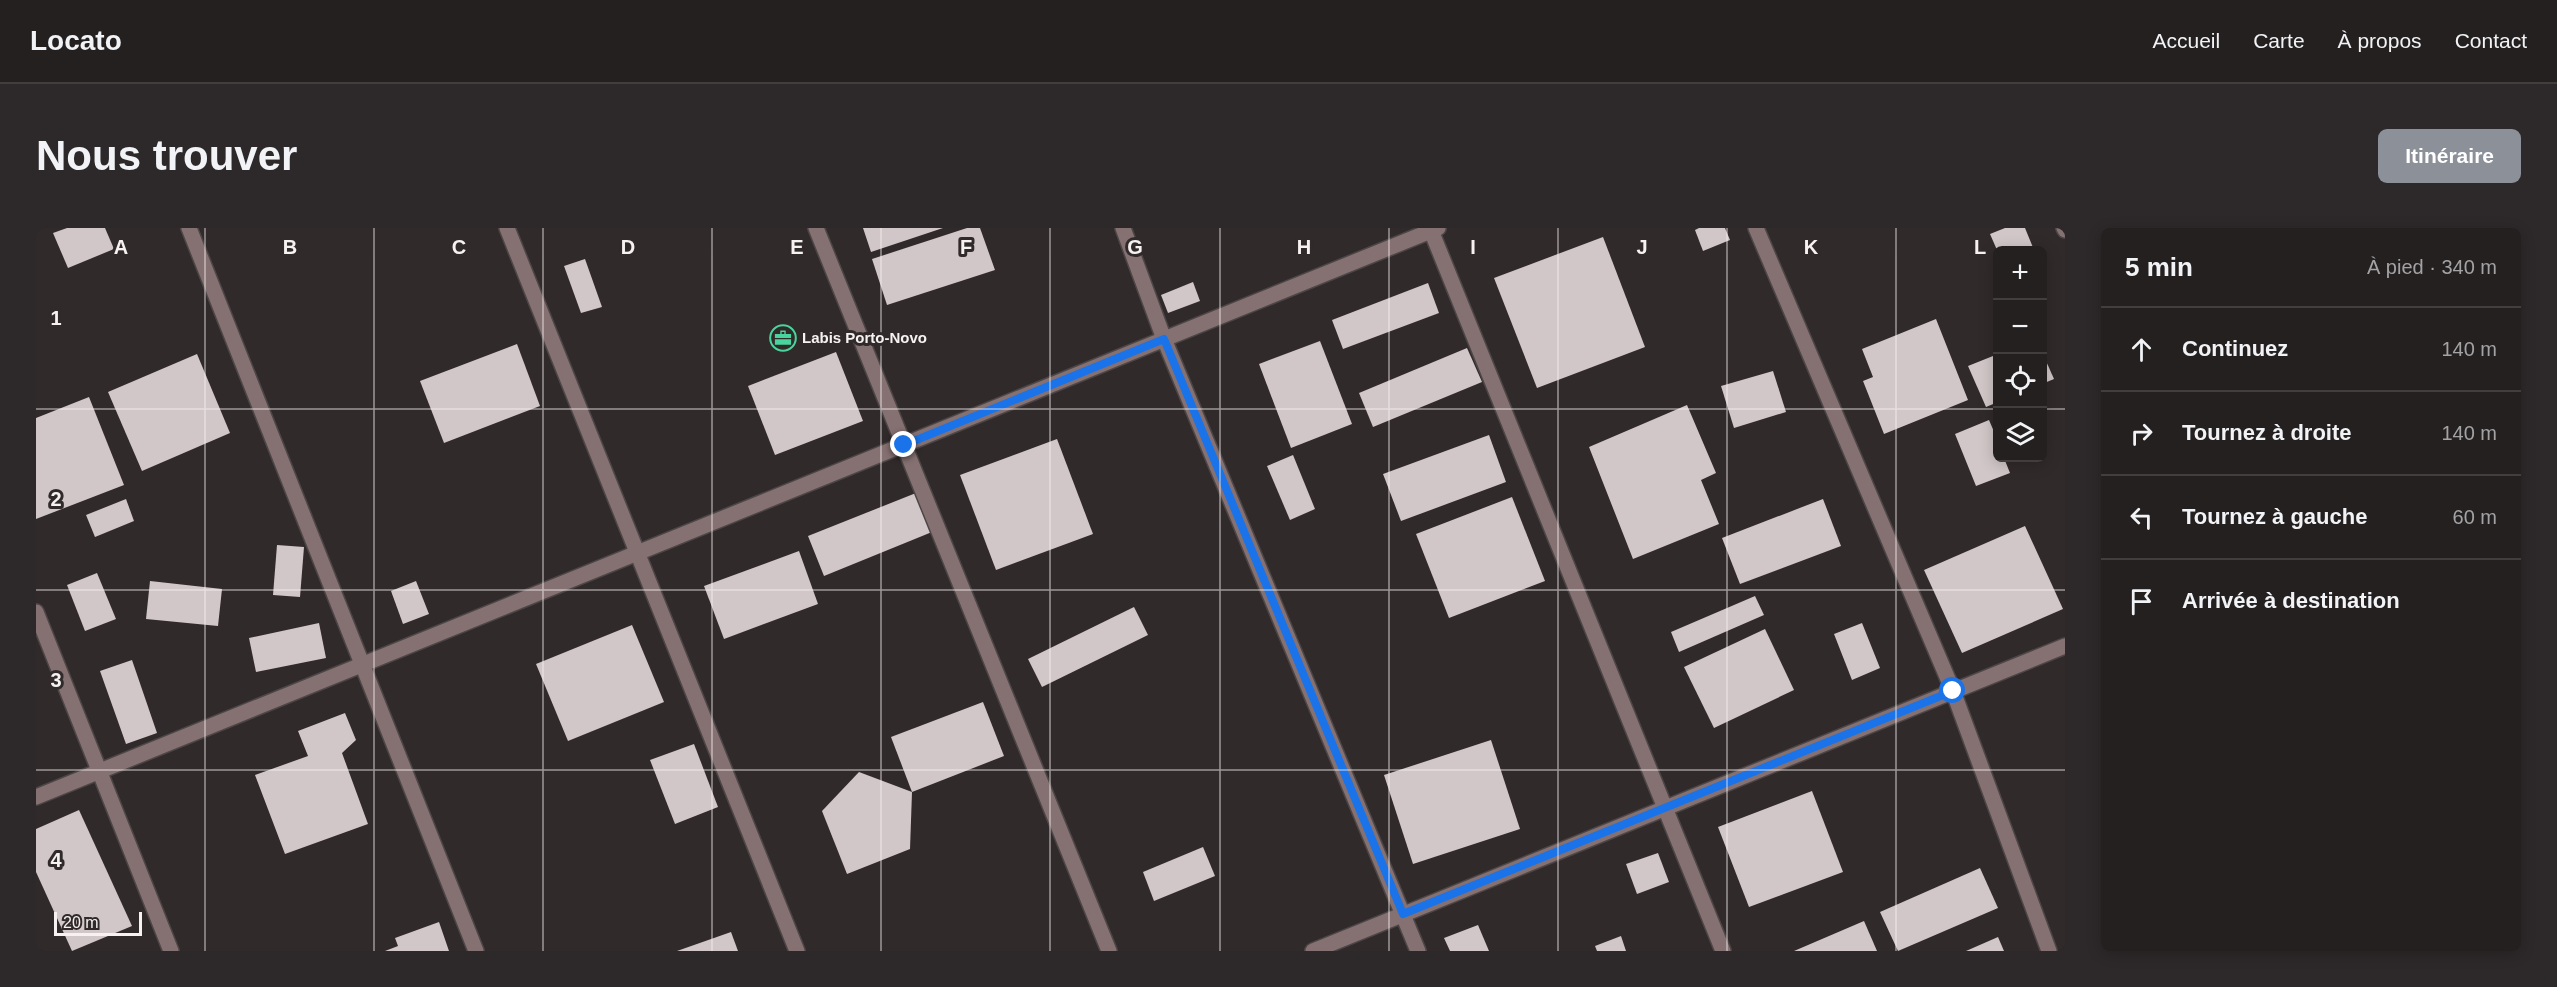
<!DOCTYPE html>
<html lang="fr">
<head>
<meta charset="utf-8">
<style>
  body { margin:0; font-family:Arial,sans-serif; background:#2d2829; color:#f1f3f6 }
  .controls { position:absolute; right:18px; top:18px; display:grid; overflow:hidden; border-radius:9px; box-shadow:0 3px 15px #0003 }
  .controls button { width:54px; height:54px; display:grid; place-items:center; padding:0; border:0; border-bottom:2px solid #423e3e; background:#252020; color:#f1f3f6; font:30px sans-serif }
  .scale { position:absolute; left:18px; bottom:15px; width:88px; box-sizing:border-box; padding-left:6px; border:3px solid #f7f2f2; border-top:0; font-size:16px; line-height:21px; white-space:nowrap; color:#f7f2f2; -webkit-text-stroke:4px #312a2b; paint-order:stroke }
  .stop { position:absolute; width:18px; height:18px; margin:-14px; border:4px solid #1a73e8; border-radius:50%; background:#fff }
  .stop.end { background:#1a73e8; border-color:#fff; box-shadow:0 2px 6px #0008 }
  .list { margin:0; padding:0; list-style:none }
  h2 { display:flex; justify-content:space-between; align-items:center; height:78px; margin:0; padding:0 24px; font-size:26px }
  h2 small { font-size:20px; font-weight:400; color:#a3a3a5 }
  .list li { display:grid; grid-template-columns:39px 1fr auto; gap:18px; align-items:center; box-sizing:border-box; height:84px; padding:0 24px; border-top:2px solid #423e3e }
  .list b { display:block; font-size:22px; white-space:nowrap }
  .list em { font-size:20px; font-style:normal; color:#a3a3a5 }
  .icon { flex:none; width:33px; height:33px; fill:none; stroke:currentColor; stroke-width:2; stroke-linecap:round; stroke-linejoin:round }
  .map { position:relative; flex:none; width:2029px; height:723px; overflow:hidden; border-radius:9px }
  header { display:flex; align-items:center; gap:36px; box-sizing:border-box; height:84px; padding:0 30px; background:#252020; border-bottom:2px solid #423e3e }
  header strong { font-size:28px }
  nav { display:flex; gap:33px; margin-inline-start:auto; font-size:21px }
  .intro { display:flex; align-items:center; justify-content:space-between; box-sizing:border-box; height:144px; padding:0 36px }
  h1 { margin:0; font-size:42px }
  .button { padding:15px 27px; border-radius:9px; background:#8c9099; color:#fff; font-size:21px; font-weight:700 }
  main { display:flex; gap:36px; padding:0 36px }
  aside { flex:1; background:#252020; border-radius:9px; box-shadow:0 3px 15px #0003 }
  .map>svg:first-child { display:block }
</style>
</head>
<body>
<header>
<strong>Locato</strong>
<nav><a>Accueil</a><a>Carte</a><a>À propos</a><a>Contact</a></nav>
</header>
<div class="intro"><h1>Nous trouver</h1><a class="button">Itinéraire</a></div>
<main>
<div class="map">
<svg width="2029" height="723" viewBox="0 0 2029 723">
  <rect width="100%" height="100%" fill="#312a2b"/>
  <g fill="#d1c7c8">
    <polygon points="31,0 69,0 78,21 32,40 17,5"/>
    <polygon points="827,0 907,0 835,24"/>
    <polygon points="931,0 944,0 959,42 851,77 836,31"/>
    <polygon points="1663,0 1689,0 1694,12 1667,23 1659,2"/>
    <polygon points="1969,0 1989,0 1998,22 1961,22 1954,6"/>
    <polygon points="1567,9 1609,119 1501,160 1458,50"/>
    <polygon points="549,31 566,79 545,85 528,38"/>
    <polygon points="1157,54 1164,73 1132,85 1125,67"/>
    <polygon points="1392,55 1403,85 1307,121 1296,92"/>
    <polygon points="1900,91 1932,172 1848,206 1827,153 1837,149 1826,121"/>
    <polygon points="1284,113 1316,196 1255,220 1223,136"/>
    <polygon points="481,116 504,178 408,215 384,153"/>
    <polygon points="1431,120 1446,154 1337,199 1323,165"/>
    <polygon points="800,124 827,193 739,227 712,158"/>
    <polygon points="2006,124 2018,151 2006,156"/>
    <polygon points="161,126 194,205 106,243 72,164"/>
    <polygon points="1962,126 1962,174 1950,179 1932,138"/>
    <polygon points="1737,143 1750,184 1698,200 1685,158"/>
    <polygon points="53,169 88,257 0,291 0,190"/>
    <polygon points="1651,177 1680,245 1665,252 1683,296 1597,331 1553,219"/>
    <polygon points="1953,192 1962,213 1962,230 1968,230 1974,245 1940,258 1919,206"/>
    <polygon points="1453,207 1470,254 1365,293 1347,246"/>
    <polygon points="1021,211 1057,306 960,342 924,247"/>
    <polygon points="1257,227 1279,281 1254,292 1231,238"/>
    <polygon points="880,265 896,304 788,348 772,308"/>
    <polygon points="1476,269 1509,353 1413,390 1380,306"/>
    <polygon points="90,271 98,293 59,309 50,287"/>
    <polygon points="1787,271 1805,318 1704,356 1686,310"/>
    <polygon points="1989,298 2027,381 1926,425 1888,342"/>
    <polygon points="241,317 268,319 264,369 237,367"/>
    <polygon points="763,323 782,376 688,411 668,358"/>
    <polygon points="61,345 80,391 49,403 31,357"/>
    <polygon points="114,353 186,361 182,398 110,391"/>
    <polygon points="380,353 393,386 367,396 355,363"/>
    <polygon points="1719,368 1728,387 1643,424 1635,404"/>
    <polygon points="1098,379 1112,407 1006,459 992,431"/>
    <polygon points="283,395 290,430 220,444 213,410"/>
    <polygon points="1826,395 1844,440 1816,452 1798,406"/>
    <polygon points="596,397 628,474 532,513 500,436"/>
    <polygon points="1729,401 1758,462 1678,500 1648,439"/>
    <polygon points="96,432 121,505 90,516 64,443"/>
    <polygon points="947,474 968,528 876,564 855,509"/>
    <polygon points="309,485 320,512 306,525 332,596 249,626 219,547 272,528 262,503"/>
    <polygon points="1455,512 1484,601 1377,636 1348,547"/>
    <polygon points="658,516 682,579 639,596 614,532"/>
    <polygon points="823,544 876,564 874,621 811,646 786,583"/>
    <polygon points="1776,563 1807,644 1713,679 1682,599"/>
    <polygon points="43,582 96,698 36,723 0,644 0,601"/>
    <polygon points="1167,619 1179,648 1118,673 1107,644"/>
    <polygon points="1622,625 1633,654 1601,666 1590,636"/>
    <polygon points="1944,640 1962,680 1862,723 1844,684"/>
    <polygon points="1828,693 1841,723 1758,723"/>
    <polygon points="403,694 413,723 349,723 362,718 359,710"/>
    <polygon points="1442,697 1453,723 1414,723 1408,710"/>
    <polygon points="695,704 702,723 641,723"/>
    <polygon points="1585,708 1590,723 1561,723 1559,718"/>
    <polygon points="1962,709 1968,723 1930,723"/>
  </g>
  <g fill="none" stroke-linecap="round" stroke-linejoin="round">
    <g stroke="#4d4647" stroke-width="18">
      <g id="minor">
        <polyline points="153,0 440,723"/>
        <polyline points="471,0 761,723"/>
        <polyline points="780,0 1073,723"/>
        <polyline points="1087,0 1128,111 1382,723"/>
        <polyline points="1394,0 1687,723"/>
        <polyline points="1720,0 1917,463 2013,723"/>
        <polyline points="2028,0 2029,2"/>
        <polyline points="0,384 135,723"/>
        <polyline points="0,569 1402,0"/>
        <polyline points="1277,723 2029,418"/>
      </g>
    </g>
    <use href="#minor" stroke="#867172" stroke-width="15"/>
  </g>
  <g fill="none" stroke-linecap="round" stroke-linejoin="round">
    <polyline stroke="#1a73e8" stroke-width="8" points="868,217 1128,111 1367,686 1917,463"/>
  </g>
  <path fill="none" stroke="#f7f2f2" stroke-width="1.5" stroke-opacity="0.55" d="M169,0v723M338,0v723M507,0v723M676,0v723M845,0v723M1014,0v723M1184,0v723M1353,0v723M1522,0v723M1691,0v723M1860,0v723M0,181h1962M2006,181h23M0,362h2029M0,542h2029"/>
  <defs>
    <g id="office-ring" transform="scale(1.35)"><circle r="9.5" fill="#312a2b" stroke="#49d49d" stroke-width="1.5"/><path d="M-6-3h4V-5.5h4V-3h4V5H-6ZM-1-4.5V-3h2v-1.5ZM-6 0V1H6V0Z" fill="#49d49d"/></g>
  </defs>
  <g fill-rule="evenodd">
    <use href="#office-ring" x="747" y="110"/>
  </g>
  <g text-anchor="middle" stroke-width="6" stroke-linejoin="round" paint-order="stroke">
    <g font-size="15" font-weight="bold" fill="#f7f2f2" stroke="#312a2b" text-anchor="start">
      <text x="766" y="115">Labis Porto-Novo</text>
    </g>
  </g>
  <g font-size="20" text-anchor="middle" font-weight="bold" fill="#f7f2f2" stroke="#312a2b" stroke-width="6" stroke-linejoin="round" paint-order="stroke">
    <text x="85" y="26">A</text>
    <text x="254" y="26">B</text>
    <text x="423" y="26">C</text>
    <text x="592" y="26">D</text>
    <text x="761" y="26">E</text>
    <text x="930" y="26">F</text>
    <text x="1099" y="26">G</text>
    <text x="1268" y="26">H</text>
    <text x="1437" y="26">I</text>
    <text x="1606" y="26">J</text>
    <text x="1775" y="26">K</text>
    <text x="1944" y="26">L</text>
    <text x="20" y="97">1</text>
    <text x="20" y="278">2</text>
    <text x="20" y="459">3</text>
    <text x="20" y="639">4</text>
  </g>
</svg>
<div class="controls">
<button>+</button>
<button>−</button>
<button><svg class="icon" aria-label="locate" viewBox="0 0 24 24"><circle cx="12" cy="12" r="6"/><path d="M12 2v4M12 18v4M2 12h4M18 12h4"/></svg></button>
<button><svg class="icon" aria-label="layers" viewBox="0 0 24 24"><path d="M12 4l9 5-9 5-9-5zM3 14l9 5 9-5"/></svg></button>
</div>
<div class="scale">20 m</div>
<div class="stop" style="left:1917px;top:463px"></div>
<div class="stop end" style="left:868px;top:217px"></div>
</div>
<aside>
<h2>5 min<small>À pied · 340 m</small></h2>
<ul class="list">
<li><svg class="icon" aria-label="ahead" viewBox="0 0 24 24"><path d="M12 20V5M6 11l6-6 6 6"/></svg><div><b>Continuez</b></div><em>140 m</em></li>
<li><svg class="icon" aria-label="right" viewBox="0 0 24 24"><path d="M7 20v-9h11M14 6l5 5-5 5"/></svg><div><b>Tournez à droite</b></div><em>140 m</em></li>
<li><svg class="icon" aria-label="left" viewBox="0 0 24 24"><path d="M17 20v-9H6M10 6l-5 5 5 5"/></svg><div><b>Tournez à gauche</b></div><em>60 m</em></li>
<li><svg class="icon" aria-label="arrive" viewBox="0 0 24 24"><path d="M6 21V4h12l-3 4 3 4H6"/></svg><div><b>Arrivée à destination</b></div></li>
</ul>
</aside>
</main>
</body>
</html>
